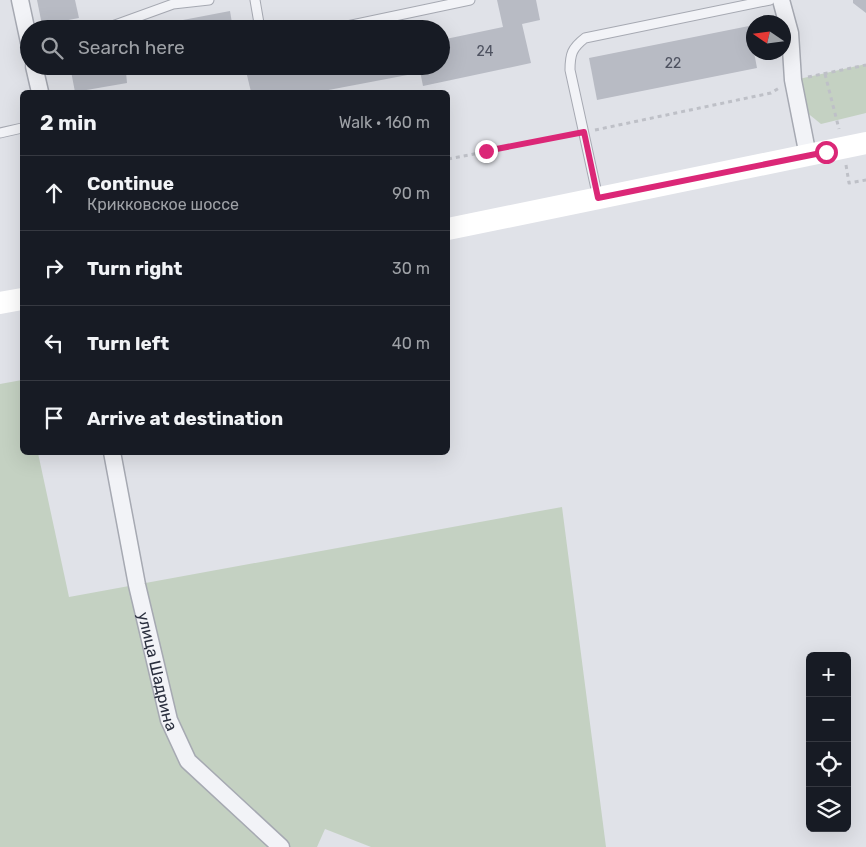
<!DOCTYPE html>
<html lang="en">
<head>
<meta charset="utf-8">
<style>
  body { margin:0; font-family:Rubik,sans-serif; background:#242831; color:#f1f3f6 }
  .controls { position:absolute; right:15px; bottom:15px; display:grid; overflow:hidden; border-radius:8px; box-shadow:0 5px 20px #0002 }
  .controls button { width:45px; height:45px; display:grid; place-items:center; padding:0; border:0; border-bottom:1px solid #363941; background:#171b24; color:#f1f3f6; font:25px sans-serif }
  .compass { position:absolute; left:746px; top:15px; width:45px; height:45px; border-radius:50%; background:#171b24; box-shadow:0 5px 20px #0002; rotate:283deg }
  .stop { position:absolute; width:15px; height:15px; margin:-11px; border:4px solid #db2777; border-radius:50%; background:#fff }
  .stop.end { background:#db2777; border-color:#fff; box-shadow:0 1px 5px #0008 }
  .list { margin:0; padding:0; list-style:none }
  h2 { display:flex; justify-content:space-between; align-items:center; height:65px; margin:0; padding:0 20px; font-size:21px }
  h2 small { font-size:16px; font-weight:400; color:#9ea1a6 }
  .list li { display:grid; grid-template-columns:32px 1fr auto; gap:15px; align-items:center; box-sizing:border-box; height:75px; padding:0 20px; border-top:1px solid #363941 }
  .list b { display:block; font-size:19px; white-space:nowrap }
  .list p { margin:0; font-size:16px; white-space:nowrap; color:#9ea1a6 }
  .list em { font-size:16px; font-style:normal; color:#9ea1a6 }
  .icon { flex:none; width:28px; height:28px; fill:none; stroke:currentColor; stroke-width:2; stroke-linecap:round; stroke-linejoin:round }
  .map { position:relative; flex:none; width:866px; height:847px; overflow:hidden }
  .search { position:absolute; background:#171b24; box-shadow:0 5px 20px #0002; left:20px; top:20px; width:430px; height:55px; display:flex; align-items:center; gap:12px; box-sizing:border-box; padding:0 18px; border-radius:28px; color:#9ea1a6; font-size:19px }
  .panel { position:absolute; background:#171b24; box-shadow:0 5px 20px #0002; left:20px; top:90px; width:430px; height:365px; border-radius:8px }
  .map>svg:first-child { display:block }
</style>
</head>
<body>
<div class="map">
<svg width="866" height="847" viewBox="0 0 866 847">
  <rect width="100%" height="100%" fill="#e0e2e8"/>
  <g fill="#c4d1c2">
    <polygon points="866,64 866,113 821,124 805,111 799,79"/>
    <polygon points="22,380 22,452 38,453 69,597 562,507 606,847 371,847 325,829 317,847 0,847 0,384"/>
  </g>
  <g fill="#b8bbc4">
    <polygon points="37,0 75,0 79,18 42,25"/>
    <polygon points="497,0 536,0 540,20 522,24 531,63 423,86 419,66 441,66 441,40 503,27"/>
    <polygon points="853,0 866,0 866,13 853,3"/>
    <polygon points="230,11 233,29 141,29 141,28"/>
    <polygon points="749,26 757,68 597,100 589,58"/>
    <polygon points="70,66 152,66 152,67 126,72 127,83 75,92"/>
    <polygon points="270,66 417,66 418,73 318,92 251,92 246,71"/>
  </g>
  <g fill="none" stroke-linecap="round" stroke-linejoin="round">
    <g stroke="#a6a9b2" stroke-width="11">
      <g id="service">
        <polyline points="255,0 260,29"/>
        <polyline points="104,29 173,4 209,0"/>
        <polyline points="333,29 470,0"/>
        <polyline points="0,133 22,128"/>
        <path d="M598,198l-28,-128c0,-16 2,-22 15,-32l185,-38"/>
      </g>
    </g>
    <g stroke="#a6a9b2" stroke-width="19">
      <g id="minor">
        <polyline points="20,0 29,42"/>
        <polyline points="781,0 790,33 793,80 808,156"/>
        <polyline points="34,66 40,92"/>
        <path id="s1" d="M112,452l25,133 32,135 19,41 93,86"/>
      </g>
    </g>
    <g stroke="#bec0c7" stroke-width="3" stroke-dasharray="4 4" stroke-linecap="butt">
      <polyline points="825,74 839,129"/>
      <polyline points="808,77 866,65"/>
      <polyline points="595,130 771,93 779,88"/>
      <polyline points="448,159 572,135"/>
      <polyline points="846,165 849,183 866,180"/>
    </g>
    <use href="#service" stroke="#f2f3f7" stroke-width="9"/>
    <use href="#minor" stroke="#f2f3f7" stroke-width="16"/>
    <g stroke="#fff" stroke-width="22">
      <polyline points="448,229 866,143"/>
      <polyline points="0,303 22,299"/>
    </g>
  </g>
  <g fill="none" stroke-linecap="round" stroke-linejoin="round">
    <polyline stroke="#db2777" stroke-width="6" points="486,151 584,132 598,198 826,152"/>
  </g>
  <g text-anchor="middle" stroke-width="4.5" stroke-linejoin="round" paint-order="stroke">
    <g font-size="14" fill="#4e5260">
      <text x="485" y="56">24</text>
      <text x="673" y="68">22</text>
    </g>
    <g font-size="16" fill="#2a2f3e" stroke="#eff1f6">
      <text dy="6" stroke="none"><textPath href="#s1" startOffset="224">улица Шадрина</textPath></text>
    </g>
  </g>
</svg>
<div class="controls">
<button>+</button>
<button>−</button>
<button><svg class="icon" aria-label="locate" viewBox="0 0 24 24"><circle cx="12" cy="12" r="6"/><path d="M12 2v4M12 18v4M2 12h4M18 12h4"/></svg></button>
<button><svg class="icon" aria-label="layers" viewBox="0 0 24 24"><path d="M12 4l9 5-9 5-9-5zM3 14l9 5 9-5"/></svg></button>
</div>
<svg class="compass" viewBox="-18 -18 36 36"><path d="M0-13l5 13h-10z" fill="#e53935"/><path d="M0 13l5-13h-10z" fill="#9ea1a6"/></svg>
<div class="stop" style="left:826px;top:152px"></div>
<div class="stop end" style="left:486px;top:151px"></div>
<div class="search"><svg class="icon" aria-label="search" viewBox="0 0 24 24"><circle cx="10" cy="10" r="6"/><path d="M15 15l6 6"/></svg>Search here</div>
<section class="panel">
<h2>2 min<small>Walk · 160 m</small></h2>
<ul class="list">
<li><svg class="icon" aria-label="ahead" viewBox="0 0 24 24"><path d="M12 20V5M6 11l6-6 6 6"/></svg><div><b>Continue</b><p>Крикковское шоссе</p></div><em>90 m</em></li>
<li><svg class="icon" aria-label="right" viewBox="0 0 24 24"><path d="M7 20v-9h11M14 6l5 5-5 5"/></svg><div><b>Turn right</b></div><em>30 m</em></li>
<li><svg class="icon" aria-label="left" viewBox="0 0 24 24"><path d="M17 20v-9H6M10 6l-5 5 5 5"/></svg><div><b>Turn left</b></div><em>40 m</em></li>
<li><svg class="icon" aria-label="arrive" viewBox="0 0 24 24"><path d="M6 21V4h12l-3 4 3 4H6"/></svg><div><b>Arrive at destination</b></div></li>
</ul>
</section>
</div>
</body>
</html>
